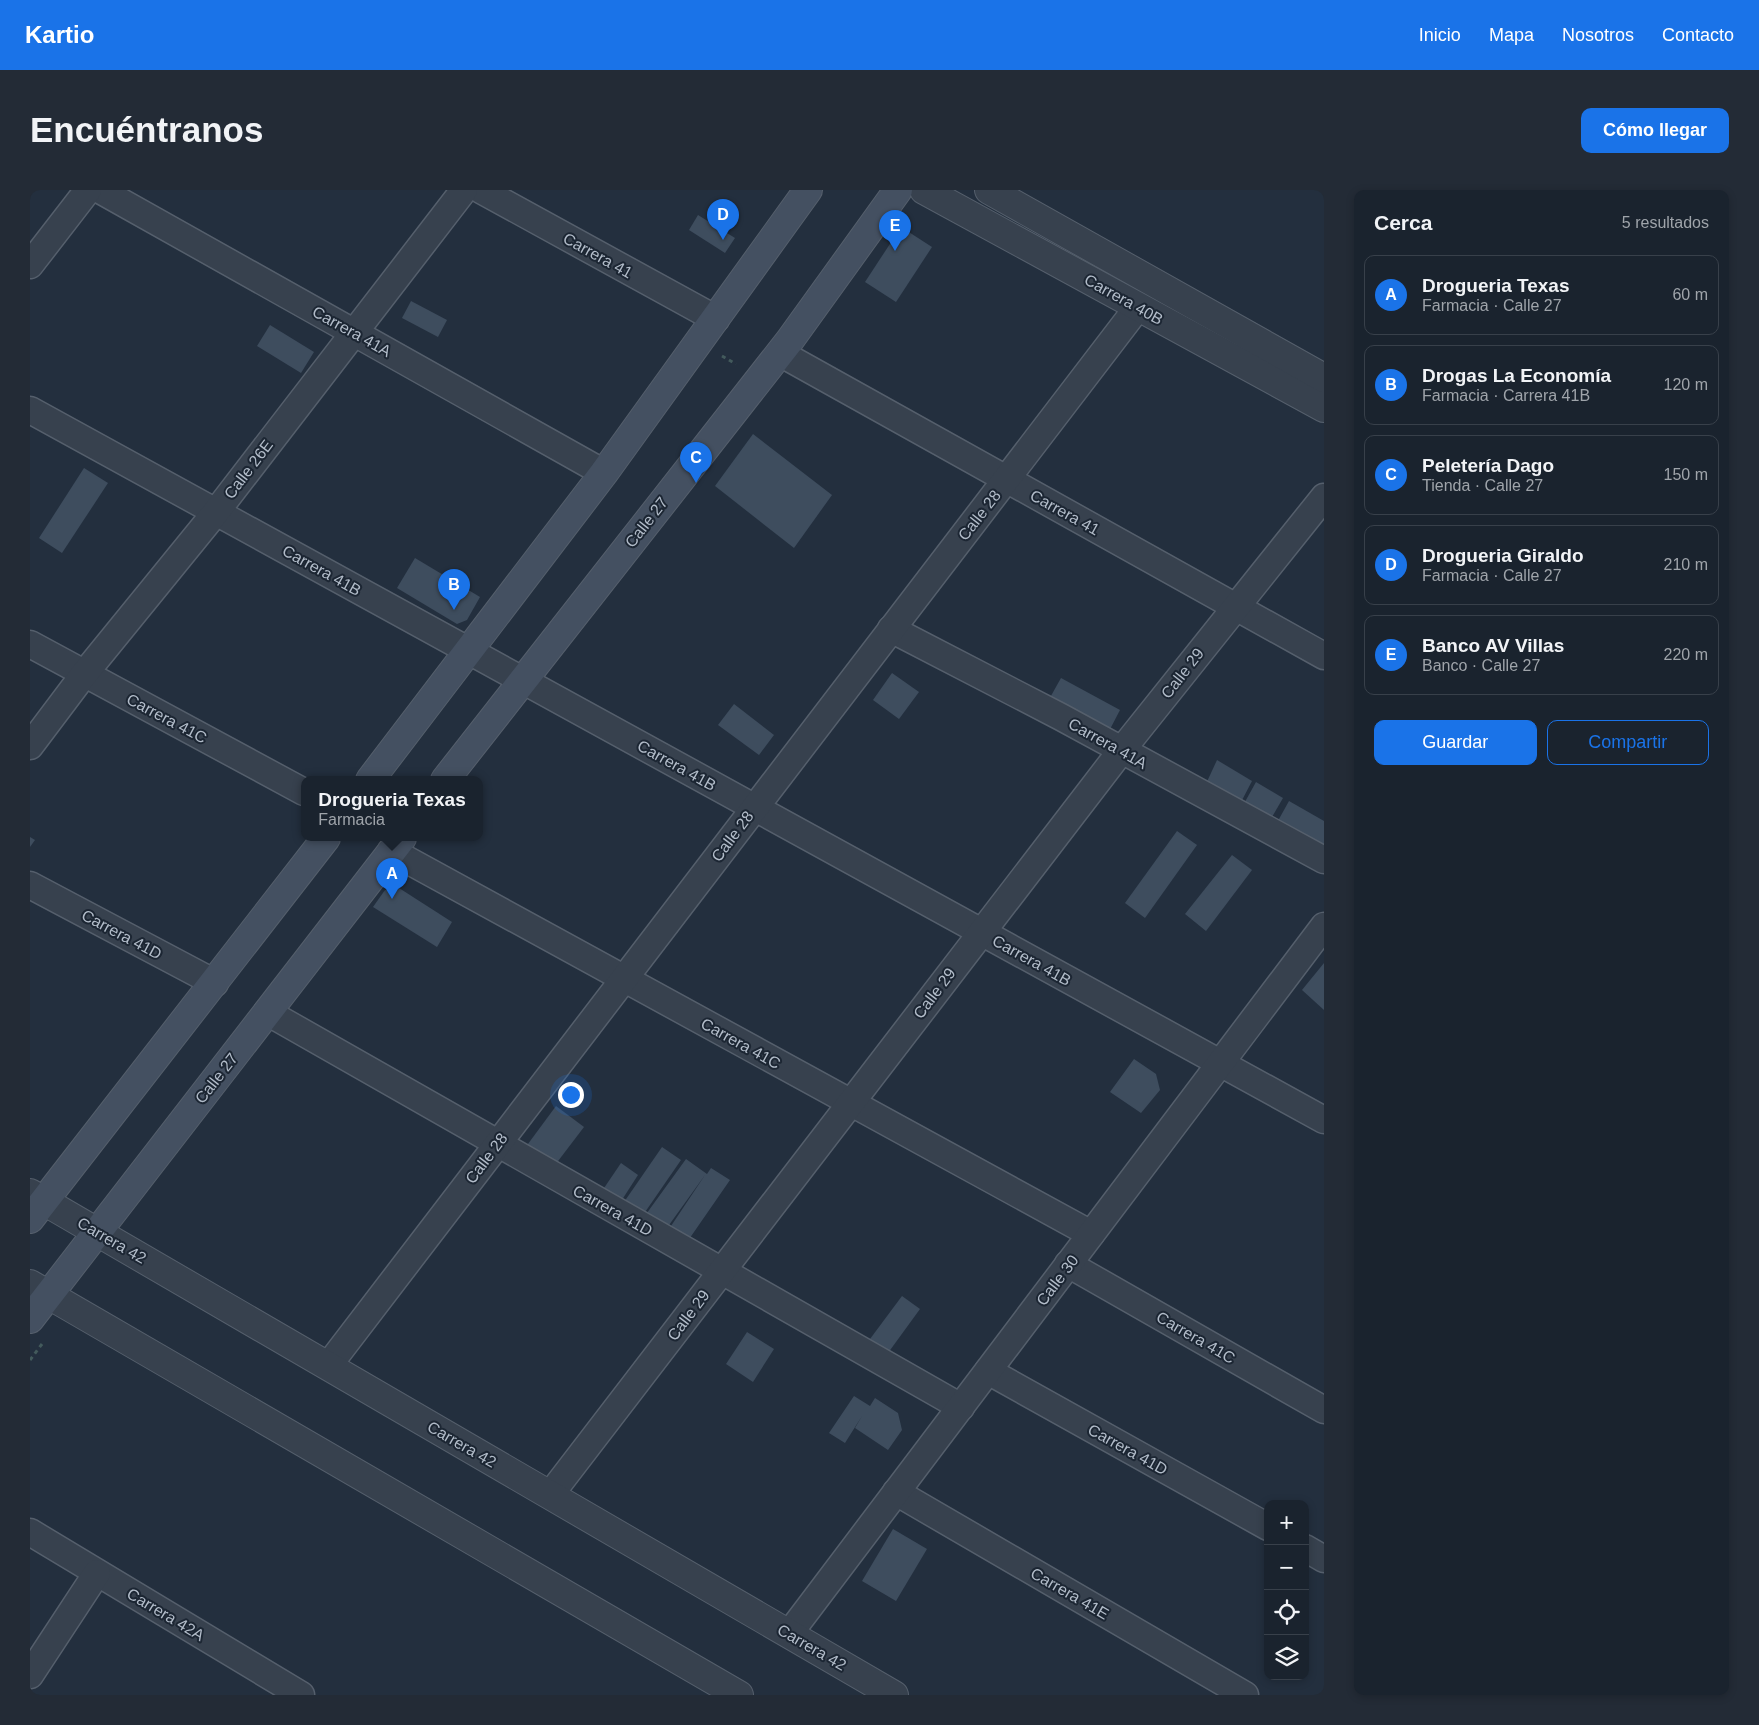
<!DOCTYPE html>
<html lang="es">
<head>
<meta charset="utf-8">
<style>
  body { margin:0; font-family:Helvetica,sans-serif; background:#232b36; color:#f1f3f6 }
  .controls { position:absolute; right:15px; bottom:15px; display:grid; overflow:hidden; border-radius:10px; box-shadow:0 2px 8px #0003 }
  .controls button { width:45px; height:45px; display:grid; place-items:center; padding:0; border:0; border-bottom:1px solid #38404a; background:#1a232e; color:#f1f3f6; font:25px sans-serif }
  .you { position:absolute; left:540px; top:904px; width:18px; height:18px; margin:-12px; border:4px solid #fff; border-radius:50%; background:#1a73e8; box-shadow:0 0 0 8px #1a73e833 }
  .badge { display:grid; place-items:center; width:32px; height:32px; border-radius:50%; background:#1a73e8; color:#fff; font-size:16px; font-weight:700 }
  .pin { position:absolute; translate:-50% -41px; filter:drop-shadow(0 1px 2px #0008) }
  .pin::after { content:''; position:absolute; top:26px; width:18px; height:15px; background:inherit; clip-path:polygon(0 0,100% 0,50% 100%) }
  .popup { position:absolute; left:271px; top:586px; width:182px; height:65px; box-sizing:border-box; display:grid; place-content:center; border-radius:10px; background:#1a232e; filter:drop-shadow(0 1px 4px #0005); font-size:16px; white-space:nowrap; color:#9fa4aa }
  .popup b { font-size:19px; color:#f1f3f6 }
  .popup::after { content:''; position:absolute; left:50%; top:100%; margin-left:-10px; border:10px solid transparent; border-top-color:#1a232e }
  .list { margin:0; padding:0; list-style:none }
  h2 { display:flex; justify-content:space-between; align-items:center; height:65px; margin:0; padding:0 20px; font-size:21px }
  h2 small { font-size:16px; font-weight:400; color:#9fa4aa }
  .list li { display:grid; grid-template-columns:32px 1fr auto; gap:15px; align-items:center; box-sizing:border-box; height:80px; margin:0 10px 10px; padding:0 10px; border:1px solid #38404a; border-radius:10px }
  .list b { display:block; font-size:19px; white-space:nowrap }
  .list p { margin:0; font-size:16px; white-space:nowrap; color:#9fa4aa }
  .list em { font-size:16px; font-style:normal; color:#9fa4aa }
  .actions { display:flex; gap:10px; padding:15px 20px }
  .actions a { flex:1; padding:11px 0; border:1px solid #1a73e8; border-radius:10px; text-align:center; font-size:18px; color:#1a73e8 }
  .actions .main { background:#1a73e8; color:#fff }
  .icon { flex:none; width:28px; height:28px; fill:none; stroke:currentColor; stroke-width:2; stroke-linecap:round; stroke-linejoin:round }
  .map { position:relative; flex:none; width:1294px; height:1505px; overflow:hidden; border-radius:10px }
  header { display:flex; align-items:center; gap:30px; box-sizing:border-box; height:70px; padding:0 25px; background:#1a73e8; color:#fff }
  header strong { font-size:24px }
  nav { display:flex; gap:28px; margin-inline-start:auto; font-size:18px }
  .intro { display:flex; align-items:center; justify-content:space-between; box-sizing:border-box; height:120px; padding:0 30px }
  h1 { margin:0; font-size:35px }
  .button { padding:12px 22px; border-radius:10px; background:#1a73e8; color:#fff; font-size:18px; font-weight:700 }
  main { display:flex; gap:30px; padding:0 30px }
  aside { flex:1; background:#1a232e; border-radius:10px; box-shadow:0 2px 8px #0003 }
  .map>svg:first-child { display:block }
</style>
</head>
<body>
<header>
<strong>Kartio</strong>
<nav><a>Inicio</a><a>Mapa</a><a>Nosotros</a><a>Contacto</a></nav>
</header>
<div class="intro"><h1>Encuéntranos</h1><a class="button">Cómo llegar</a></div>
<main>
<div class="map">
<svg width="1294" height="1505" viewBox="0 0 1294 1505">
  <rect width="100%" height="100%" fill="#232f3e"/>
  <g fill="#3e4d5e">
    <polygon points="668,25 705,48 695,63 659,40"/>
    <polygon points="871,37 902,57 866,112 835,92"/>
    <polygon points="381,111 417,130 408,147 372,128"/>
    <polygon points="240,135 284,162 271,183 227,156"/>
    <polygon points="723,244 802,305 764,358 685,296"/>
    <polygon points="54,278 78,293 32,363 9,348"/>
    <polygon points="385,368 450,407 437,430 427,434 367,398"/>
    <polygon points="862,483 889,502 869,529 843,510"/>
    <polygon points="1031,488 1090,520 1077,545 1017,513"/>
    <polygon points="704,514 744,545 729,565 688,535"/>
    <polygon points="1187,570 1222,591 1209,616 1175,596"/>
    <polygon points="1226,592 1253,608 1238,634 1211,619"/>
    <polygon points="1259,611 1294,631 1294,666 1244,638"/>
    <polygon points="1147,641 1167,655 1115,728 1095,713"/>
    <polygon points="0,647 5,650 0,657"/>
    <polygon points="1202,665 1222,680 1176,741 1155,724"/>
    <polygon points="369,698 422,732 407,757 343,717 355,700"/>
    <polygon points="1294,773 1294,820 1272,800"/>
    <polygon points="1104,869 1126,884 1130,900 1111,923 1080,902"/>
    <polygon points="526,916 554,937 522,979 495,958"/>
    <polygon points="632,957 651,970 611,1028 592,1015"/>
    <polygon points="656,969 677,984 681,978 700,990 655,1055 637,1042 675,985 634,1042 614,1027"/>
    <polygon points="591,973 608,985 588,1016 570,1004"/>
    <polygon points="872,1106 890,1119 858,1163 840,1149"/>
    <polygon points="717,1142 744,1159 723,1192 696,1174"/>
    <polygon points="824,1206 840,1216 845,1208 868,1223 872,1240 858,1260 825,1238 832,1226 815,1253 799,1243"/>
    <polygon points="863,1339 897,1359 866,1411 832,1391"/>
  </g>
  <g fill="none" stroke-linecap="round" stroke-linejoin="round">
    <g stroke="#555f6c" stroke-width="29">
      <g id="minor">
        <polyline points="70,0 574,283"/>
        <polyline points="451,0 686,129"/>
        <polyline points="0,75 58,0"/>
        <polyline points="750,163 1294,466"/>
        <polyline points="0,220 1294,930"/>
        <polyline points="861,439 1031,527 1294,670"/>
        <polyline points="0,454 274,602"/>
        <polyline points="0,556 55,483 186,322 434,0"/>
        <polyline points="361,661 1061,1044"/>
        <polyline points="0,695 185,793"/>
        <polyline points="237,822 931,1217"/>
        <polyline points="1038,1074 1294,1220"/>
        <polyline points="298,1176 1108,117"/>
        <polyline points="958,1181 1238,1337"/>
        <polyline points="866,1302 1215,1505"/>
        <polyline points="520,1305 1091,561 1294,307"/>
        <polyline points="0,1342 271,1505"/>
        <polyline points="1275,1358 1294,1369"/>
        <polyline points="759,1444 1294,736"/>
        <polyline points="0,1485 67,1383"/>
      </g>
    </g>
    <g stroke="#555f6c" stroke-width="30">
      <g id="tertiary">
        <polyline points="894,0 1294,218"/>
        <polyline points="959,0 1294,188"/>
        <polyline points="0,1003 864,1505"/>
        <polyline points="0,1094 709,1505"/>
      </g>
    </g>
    <g stroke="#555f6c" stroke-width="30">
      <g id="secondary">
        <polyline points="340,590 574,283 778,0"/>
        <polyline points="415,590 760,150 868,0"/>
        <polyline points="0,1029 296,648"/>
        <polyline points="0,1129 372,648"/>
      </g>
    </g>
    <g stroke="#435a5c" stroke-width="3" stroke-dasharray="4 4" stroke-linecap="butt">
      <polyline points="692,166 706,174"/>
      <polyline points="0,1170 12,1154"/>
    </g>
    <use href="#minor" stroke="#37414e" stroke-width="26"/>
    <use href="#tertiary" stroke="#37414e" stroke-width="28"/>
    <use href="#secondary" stroke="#445061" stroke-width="28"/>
  </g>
  <g text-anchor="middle" stroke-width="4" stroke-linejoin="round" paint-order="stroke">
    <g font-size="16" fill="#b2bcc9" stroke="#1c2633">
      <text transform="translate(568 65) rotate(29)" y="6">Carrera 41</text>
      <text transform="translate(1094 109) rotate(29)" y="6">Carrera 40B</text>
      <text transform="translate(322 141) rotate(29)" y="6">Carrera 41A</text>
      <text transform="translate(218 279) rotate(-53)" y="6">Calle 26E</text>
      <text transform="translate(1035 322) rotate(29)" y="6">Carrera 41</text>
      <text transform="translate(949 325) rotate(-52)" y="6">Calle 28</text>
      <text transform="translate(616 332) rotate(-52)" y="6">Calle 27</text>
      <text transform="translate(292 380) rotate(29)" y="6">Carrera 41B</text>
      <text transform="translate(1152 483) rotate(-52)" y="6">Calle 29</text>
      <text transform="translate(137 528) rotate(28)" y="6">Carrera 41C</text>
      <text transform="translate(1078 553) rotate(29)" y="6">Carrera 41A</text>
      <text transform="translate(647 575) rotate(29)" y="6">Carrera 41B</text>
      <text transform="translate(702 646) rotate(-53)" y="6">Calle 28</text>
      <text transform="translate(92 744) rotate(28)" y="6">Carrera 41D</text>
      <text transform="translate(1002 770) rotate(29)" y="6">Carrera 41B</text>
      <text transform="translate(904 803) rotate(-53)" y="6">Calle 29</text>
      <text transform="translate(711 853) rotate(29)" y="6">Carrera 41C</text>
      <text transform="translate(186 888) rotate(-52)" y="6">Calle 27</text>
      <text transform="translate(456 968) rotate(-53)" y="6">Calle 28</text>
      <text transform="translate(583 1020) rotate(29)" y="6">Carrera 41D</text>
      <text transform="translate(82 1050) rotate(30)" y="6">Carrera 42</text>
      <text transform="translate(1027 1090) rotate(-53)" y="6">Calle 30</text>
      <text transform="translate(658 1125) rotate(-53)" y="6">Calle 29</text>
      <text transform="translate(1166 1147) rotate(30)" y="6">Carrera 41C</text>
      <text transform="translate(432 1254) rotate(30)" y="6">Carrera 42</text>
      <text transform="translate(1098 1259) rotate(29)" y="6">Carrera 41D</text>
      <text transform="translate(1040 1403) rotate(30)" y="6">Carrera 41E</text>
      <text transform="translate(136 1424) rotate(31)" y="6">Carrera 42A</text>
      <text transform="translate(782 1457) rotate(30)" y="6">Carrera 42</text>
    </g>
  </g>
</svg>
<div class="controls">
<button>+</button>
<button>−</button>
<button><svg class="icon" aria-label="locate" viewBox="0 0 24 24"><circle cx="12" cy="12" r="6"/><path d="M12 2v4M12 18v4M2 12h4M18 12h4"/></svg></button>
<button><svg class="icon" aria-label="layers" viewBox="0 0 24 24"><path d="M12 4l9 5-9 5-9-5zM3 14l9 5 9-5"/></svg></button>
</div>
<div class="you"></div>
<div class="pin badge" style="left:362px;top:709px">A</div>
<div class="popup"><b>Drogueria Texas</b>Farmacia</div>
<div class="pin badge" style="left:424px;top:420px">B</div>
<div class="pin badge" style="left:666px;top:293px">C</div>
<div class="pin badge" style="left:693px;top:50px">D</div>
<div class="pin badge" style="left:865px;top:61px">E</div>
</div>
<aside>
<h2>Cerca<small>5 resultados</small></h2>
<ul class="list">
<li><span class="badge">A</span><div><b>Drogueria Texas</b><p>Farmacia · Calle 27</p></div><em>60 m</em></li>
<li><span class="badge">B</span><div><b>Drogas La Economía</b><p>Farmacia · Carrera 41B</p></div><em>120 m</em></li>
<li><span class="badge">C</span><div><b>Peletería Dago</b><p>Tienda · Calle 27</p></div><em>150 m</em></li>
<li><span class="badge">D</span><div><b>Drogueria Giraldo</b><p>Farmacia · Calle 27</p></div><em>210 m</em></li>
<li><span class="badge">E</span><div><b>Banco AV Villas</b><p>Banco · Calle 27</p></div><em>220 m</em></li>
</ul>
<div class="actions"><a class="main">Guardar</a><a>Compartir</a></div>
</aside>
</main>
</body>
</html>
